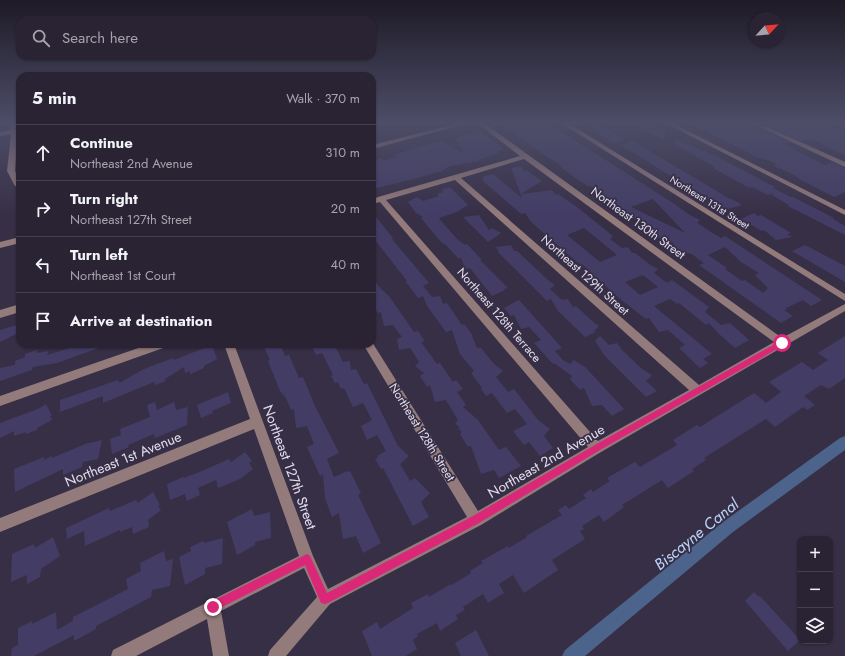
<!DOCTYPE html>
<html lang="en">
<head>
<meta charset="utf-8">
<style>
  body { margin:0; font-family:Jost,sans-serif; background:#352f40; color:#f1f3f6 }
  .controls { position:absolute; right:12px; bottom:12px; display:grid; overflow:hidden; border-radius:8px; box-shadow:0 1px 3px #0004 }
  .controls button { width:36px; height:36px; display:grid; place-items:center; padding:0; border:0; border-bottom:1px solid #45404f; background:#292334; color:#f1f3f6; font:20px sans-serif }
  .compass { position:absolute; left:749px; top:12px; width:36px; height:36px; border-radius:50%; background:#292334; box-shadow:0 1px 3px #0004; rotate:64deg }
  .stop { position:absolute; width:12px; height:12px; margin:-9px; border:3px solid #db2777; border-radius:50%; background:#fff }
  .stop.end { background:#db2777; border-color:#fff; box-shadow:0 1px 4px #0008 }
  .list { margin:0; padding:0; list-style:none }
  h2 { display:flex; justify-content:space-between; align-items:center; height:52px; margin:0; padding:0 16px; font-size:17px }
  h2 small { font-size:13px; font-weight:400; color:#a5a4ac }
  .list li { display:grid; grid-template-columns:26px 1fr auto; gap:12px; align-items:center; box-sizing:border-box; height:56px; padding:0 16px; border-top:1px solid #45404f }
  .list b { display:block; font-size:15px; white-space:nowrap }
  .list p { margin:0; font-size:13px; white-space:nowrap; color:#a5a4ac }
  .list em { font-size:13px; font-style:normal; color:#a5a4ac }
  .icon { flex:none; width:22px; height:22px; fill:none; stroke:currentColor; stroke-width:2; stroke-linecap:round; stroke-linejoin:round }
  .map { position:relative; flex:none; width:845px; height:656px; overflow:hidden }
  .search { position:absolute; background:#292334; box-shadow:0 1px 3px #0004; left:16px; top:16px; width:360px; height:44px; display:flex; align-items:center; gap:10px; box-sizing:border-box; padding:0 14px; border-radius:12px; color:#a5a4ac; font-size:15px }
  .panel { position:absolute; background:#292334; box-shadow:0 1px 3px #0004; left:16px; top:72px; width:360px; height:276px; border-radius:12px }
  .map>svg:first-child { display:block }
</style>
</head>
<body>
<div class="map">
<svg width="845" height="656" viewBox="0 0 845 656">
  <rect width="100%" height="100%" fill="#372f46"/>
  <g fill="none" stroke-linecap="round" stroke-linejoin="round">
    <polygon fill="#4c638b" fill-rule="evenodd" points="845,436 845,450 733,532 585,656 562,656 565,650 723,522 840,438"/>
  </g>
  <g fill="#433d66" fill-rule="evenodd">
    <path d="M498,123h47l9,4 119,76 17,12 10,5 -3,3 14,9 10,6 4,-2 97,64 -11,6 -8,-6 -17,8 1,1 -3,1 9,6 -12,7 -82,-58 5,-2 -14,-10 -8,1 -10,-12 -4,2 -36,-27 -35,-24 -6,-7h-3l-11,-7 -14,-10 -6,-7h-2l-37,-25 -5,-6h-3zM653,199l32,34 -54,-26zM725,247l16,15 18,11 -4,2 13,13 -5,5 -18,-13 -3,1 -17,-12 2,-1 -19,-13z"/>
    <polygon points="597,123 625,139 614,143 586,125"/>
    <polygon points="632,123 652,123 666,131 663,140"/>
    <polygon points="686,123 750,123 750,124 789,142 781,143 825,165 832,162 845,168 845,192 834,197 803,181 792,174 774,166 776,164 763,158 757,158 748,152 747,152 707,132 708,132"/>
    <polygon points="761,123 820,123 845,133 845,156 812,139 801,141"/>
    <polygon points="480,131 504,149 497,152 499,153 478,160 480,161 450,166 442,171 410,180 372,189 372,162 380,158 384,161 396,157 395,154 441,141 464,153 455,138"/>
    <polygon points="676,140 712,154 775,187 773,188 791,197 793,197 834,218 833,219 845,226 845,235 788,206 789,205 772,195 773,193 768,195 752,187 749,188 713,168 715,167 674,144"/>
    <polygon points="633,141 730,199 732,199 742,205 725,210 715,201 713,202 699,194 681,183 673,175 671,176 656,167 621,145"/>
    <path d="M521,166l3,5 2,-1 16,11 -21,13 31,-4 4,5 2,-1 19,13 36,29 -3,3 12,9 6,-1 4,6h3l14,11 9,5 -4,4 13,10 5,-3 37,27 -4,5 16,13 9,-2 19,17 -14,8 -16,-14 -10,-11 -3,2 -27,-22 -2,1 -7,-5 -16,7 58,48 -9,5 5,4 -8,5 -21,-20 6,-3 -17,-15 -9,2 -10,-14 -3,1 -26,-20 -36,-33 -7,-4 -46,-40 -6,-9 -4,1 -23,-20 -13,-11 -3,-6 11,-3 29,24 -11,-30zM584,228l33,27 -17,7 -33,-27zM643,275l15,12 -18,8 -15,-13z"/>
    <polygon points="450,187 468,205 457,212 439,218 441,221 458,240 465,245 467,244 482,260 480,260 508,288 504,289 505,290 492,296 470,268 465,269 461,258 458,258 446,245 441,242 421,218 423,217 416,213 408,202 417,197 423,201 439,196 437,194 443,192 441,190"/>
    <polygon points="372,212 393,238 392,239 429,283 423,286 432,297 440,296 443,304 447,303 462,325 464,324 471,333 477,348 481,348 494,364 503,371 496,377 508,392 514,389 538,420 550,429 544,436 553,448 540,456 529,442 524,445 513,431 527,424 515,409 507,413 492,393 486,396 481,389 482,388 471,373 474,371 460,354 452,330 446,332 427,306 423,296 418,298 406,282 407,281 372,236"/>
    <polygon points="754,213 758,216 761,215 791,233 787,234 792,237 776,240 764,230 762,231 741,219"/>
    <polygon points="479,215 489,230 492,228 501,233 488,242 463,217"/>
    <polygon points="511,245 514,251 517,251 548,280 555,285 550,289 562,300 568,299 573,307 576,306 592,321 599,326 594,331 596,332 585,337 558,311 551,299 547,301 499,253 496,247"/>
    <polygon points="805,245 845,266 845,282 792,251"/>
    <polygon points="372,277 380,288 389,296 414,332 418,331 425,341 421,342 437,364 440,363 453,382 456,380 463,389 457,392 466,405 463,407 478,420 499,450 506,447 521,466 499,478 494,470 481,474 471,446 468,447 460,434 462,432 458,429 460,428 455,423 458,420 446,400 435,402 430,385 427,387 420,376 424,373 415,366 419,362 410,348 399,350 397,339 402,337 393,325 384,326 381,312 378,313 372,304"/>
    <polygon points="519,300 562,348 555,351 563,360 570,364 574,360 585,367 624,409 612,416 602,405 592,406 584,388 580,390 570,379 572,376 554,363 553,364 534,343 541,340 529,327 521,329 514,315 511,316 504,308"/>
    <polygon points="20,324 20,332 0,342 0,330"/>
    <polygon points="600,336 609,345 617,343 622,350 642,369 652,375 646,381 657,391 646,397 604,355 595,341"/>
    <polygon points="845,336 845,378 829,389 821,385 804,396 815,405 807,410 803,407 775,427 766,419 704,458 706,460 692,469 694,471 668,488 662,480 622,505 624,507 604,522 599,515 582,526 584,529 580,531 585,539 552,560 558,570 524,593 513,575 499,584 504,593 488,603 483,594 463,607 465,610 456,615 458,619 440,631 437,623 417,634 418,636 413,640 417,649 406,656 372,656 362,631 377,622 380,629 413,608 411,603 428,594 429,597 451,584 452,585 471,573 470,571 483,563 481,561 508,546 509,548 527,537 526,536 562,515 558,510 566,505 569,509 586,498 583,495 591,489 593,492 610,481 607,478 635,462 640,467 677,445 673,440 697,425 700,427 754,393 766,403 781,392 769,382 802,362 813,370 828,360 818,353"/>
    <polygon points="69,344 107,345 57,363 33,367 32,370 0,381 0,368 15,365 15,361 25,357 25,354 37,350 37,353 49,351 47,355 70,348"/>
    <polygon points="265,344 280,344 285,356 289,355 299,378 303,377 315,406 339,453 327,459 334,477 347,471 347,472 350,471 361,493 358,495 381,543 363,553 356,536 343,539 339,513 332,517 325,498 323,474 320,476 307,447 314,444 307,426 296,428 294,409 291,410 286,398 280,391 268,361 270,360 264,347 266,346"/>
    <polygon points="311,344 334,344 343,362 350,361 351,370 356,369 364,384 367,383 398,446 409,456 400,464 410,481 415,478 430,493 421,502 429,517 413,526 383,468 381,469 375,459 378,458 377,456 386,451 377,435 367,440 361,426 372,420 363,403 353,407 344,388 341,389 338,382 335,383 331,376 333,375 322,353 316,355"/>
    <polygon points="212,345 217,359 204,366 204,368 190,374 190,371 185,373 184,367 165,379 166,381 155,385 154,382 103,403 103,396 60,412 60,400 118,380 119,383 144,369 173,358 174,360"/>
    <polygon points="228,392 231,403 212,411 213,413 201,418 197,405"/>
    <polygon points="155,402 157,410 174,402 176,410 188,407 187,425 155,438 154,434 128,445 129,447 112,454 110,439 121,435 120,429 150,417 147,405"/>
    <polygon points="46,404 52,416 50,416 52,420 37,428 37,430 26,434 26,432 14,436 14,431 0,438 0,423 38,409"/>
    <polygon points="102,440 98,459 83,462 82,467 63,475 63,469 15,492 14,469 44,457 44,460 52,456 52,458 85,444"/>
    <polygon points="245,452 252,461 249,463 253,469 240,479 218,488 216,480 198,488 200,495 187,501 185,494 170,500 167,484 183,477 184,478 202,471 229,459 231,462"/>
    <polygon points="153,492 160,505 158,506 161,510 148,520 149,527 133,534 132,527 120,532 120,530 85,546 84,531 67,539 66,528 109,508 110,511 136,500 138,503"/>
    <polygon points="252,509 254,516 270,512 271,538 255,542 255,545 237,555 227,522"/>
    <polygon points="53,537 60,556 41,569 40,577 27,584 27,575 11,582 12,554 34,544 35,548"/>
    <polygon points="223,538 222,564 205,568 205,574 185,585 179,557 191,551 190,547 203,541 204,543"/>
    <polygon points="164,551 166,561 173,559 170,586 152,590 151,597 96,626 96,629 74,641 74,635 34,656 11,656 12,648 18,645 18,628 32,621 32,624 56,612 57,630 73,621 73,617 128,589 126,579 141,571 140,563"/>
    <polygon points="754,592 759,597 760,596 800,640 788,651 745,601"/>
    <polygon points="476,630 489,656 461,656 455,643"/>
  </g>
  <g fill="none" stroke-linecap="round" stroke-linejoin="round">
    <g fill="#947b7b" fill-rule="evenodd">
      <polygon points="12,123 18,123 15,171 20,181 20,186 15,186 7,171 11,134 0,136 0,132 11,130"/>
      <polygon points="460,123 469,123 372,149 372,145"/>
      <path d="M477,123h7l298,215 63,-34v7l-244,141 -120,73 -151,79 -44,52h-18l2,-6 47,-53 -13,-29 -83,43 8,45h-16l-6,-37 -71,37h-25l2,-6 186,-94 -45,-127 -254,103v-14l250,-99 -26,-75h10l79,212 15,33 139,-72 -104,-173h9v-2l106,169 110,-64 -208,-245 -8,2v-4l6,-3 142,-41zM524,159l250,183 -75,43 -238,-207zM455,180l234,210 -91,51 -212,-241z"/>
      <polygon points="561,123 568,123 845,294 845,301"/>
      <polygon points="665,123 672,123 845,210 845,215"/>
      <polygon points="751,123 758,123 845,162 845,167"/>
      <polygon points="834,123 845,124 845,128 835,124"/>
      <polygon points="20,237 20,243 0,248 0,242"/>
      <polygon points="20,304 20,312 0,318 0,310"/>
      <polygon points="150,344 167,344 166,347 0,406 0,396"/>
    </g>
  </g>
  <linearGradient id="sky" x2="0" y2="1"><stop stop-color="#1e1a26"/><stop offset="0.57" stop-color="#4d4d68"/><stop offset="1" stop-color="#4d4d68" stop-opacity="0"/></linearGradient>
  <rect width="845" height="215" fill="url(#sky)"/>
  <polygon fill="#db2777" points="782,340 785,343 784,345 600,450 479,523 328,603 325,604 321,603 305,565 216,610 213,612 209,610 208,607 209,603 307,554 310,556 327,593 473,516 595,445"/>
  <g text-anchor="middle" stroke-width="3.5" stroke-linejoin="round" paint-order="stroke">
    <g font-size="10" fill="#e2dded" stroke="#372f46">
      <text transform="translate(710 202) rotate(32)" y="4">Northeast 131st Street</text>
    </g>
    <g font-size="12" fill="#e2dded" stroke="#372f46">
      <text transform="translate(638 223) rotate(36)" y="4">Northeast 130th Street</text>
      <text transform="translate(585 275) rotate(42)" y="4">Northeast 129th Street</text>
      <text transform="translate(499 315) rotate(49)" y="4">Northeast 128th Terrace</text>
      <text transform="translate(422 432) rotate(58)" y="4">Northeast 128th Street</text>
    </g>
    <g font-size="14" fill="#e2dded" stroke="#372f46">
      <text transform="translate(123 459) rotate(-22)" y="5">Northeast 1st Avenue</text>
      <text transform="translate(546 461) rotate(-30)" y="5">Northeast 2nd Avenue</text>
      <text transform="translate(290 467) rotate(70)" y="5">Northeast 127th Street</text>
    </g>
    <g font-size="16" font-style="italic" fill="#bcd4fb" stroke="#372f46">
      <text transform="translate(696 534) rotate(-39)" y="6">Biscayne Canal</text>
    </g>
  </g>
</svg>
<div class="controls">
<button>+</button>
<button>−</button>
<button><svg class="icon" aria-label="layers" viewBox="0 0 24 24"><path d="M12 4l9 5-9 5-9-5zM3 14l9 5 9-5"/></svg></button>
</div>
<svg class="compass" viewBox="-18 -18 36 36"><path d="M0-13l5 13h-10z" fill="#e53935"/><path d="M0 13l5-13h-10z" fill="#a5a4ac"/></svg>
<div class="stop" style="left:782px;top:343px"></div>
<div class="stop end" style="left:213px;top:607px"></div>
<div class="search"><svg class="icon" aria-label="search" viewBox="0 0 24 24"><circle cx="10" cy="10" r="6"/><path d="M15 15l6 6"/></svg>Search here</div>
<section class="panel">
<h2>5 min<small>Walk · 370 m</small></h2>
<ul class="list">
<li><svg class="icon" aria-label="ahead" viewBox="0 0 24 24"><path d="M12 20V5M6 11l6-6 6 6"/></svg><div><b>Continue</b><p>Northeast 2nd Avenue</p></div><em>310 m</em></li>
<li><svg class="icon" aria-label="right" viewBox="0 0 24 24"><path d="M7 20v-9h11M14 6l5 5-5 5"/></svg><div><b>Turn right</b><p>Northeast 127th Street</p></div><em>20 m</em></li>
<li><svg class="icon" aria-label="left" viewBox="0 0 24 24"><path d="M17 20v-9H6M10 6l-5 5 5 5"/></svg><div><b>Turn left</b><p>Northeast 1st Court</p></div><em>40 m</em></li>
<li><svg class="icon" aria-label="arrive" viewBox="0 0 24 24"><path d="M6 21V4h12l-3 4 3 4H6"/></svg><div><b>Arrive at destination</b></div></li>
</ul>
</section>
</div>
</body>
</html>
